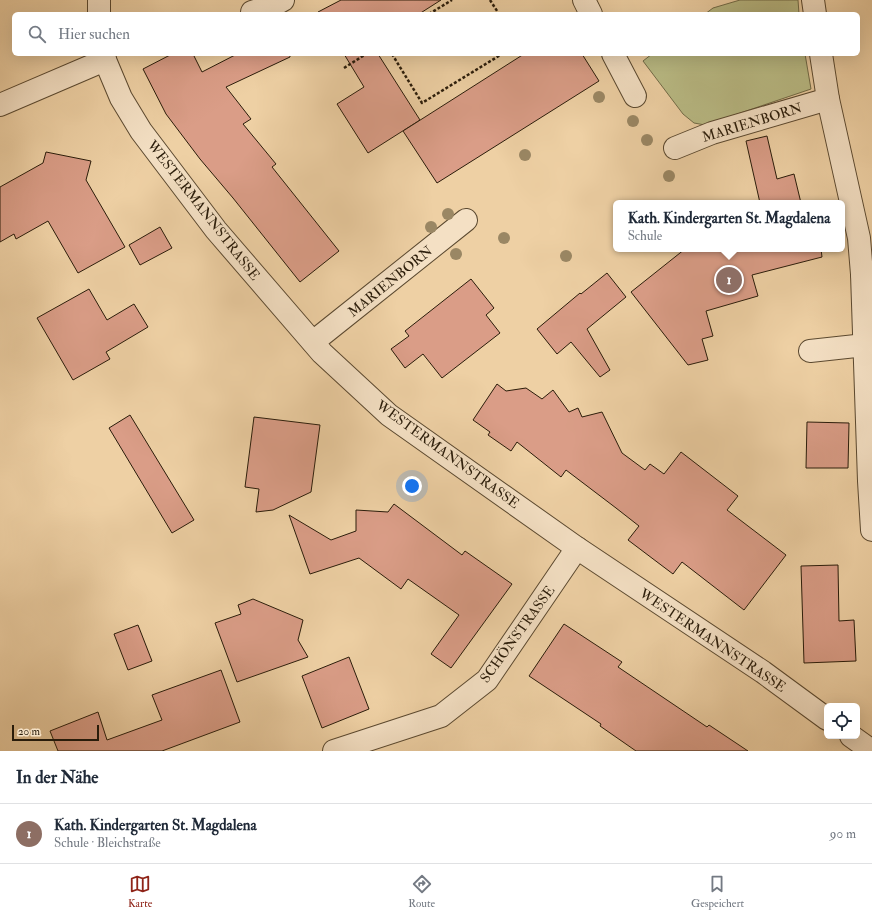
<!DOCTYPE html>
<html lang="de">
<head>
<meta charset="utf-8">
<style>
  body { margin:0; font-family:"IM FELL Double Pica",serif; background:#f2f2f3; color:#1f2937 }
  .controls { position:absolute; right:12px; bottom:12px; display:grid; overflow:hidden; border-radius:6px; box-shadow:0 4px 16px #0002 }
  .controls button { width:36px; height:36px; display:grid; place-items:center; padding:0; border:0; border-bottom:1px solid #e0e1e3; background:#fff; color:#1f2937; font:20px sans-serif }
  .scale { position:absolute; left:12px; bottom:10px; width:87px; box-sizing:border-box; padding-left:4px; border:2px solid #2a1c0a; border-top:0; font-size:11px; line-height:14px; white-space:nowrap; color:#2a1c0a; -webkit-text-stroke:3px #f4e0c4; paint-order:stroke }
  .you { position:absolute; left:412px; top:486px; width:14px; height:14px; margin:-10px; border:3px solid #fff; border-radius:50%; background:#1a73e8; box-shadow:0 0 0 6px #1a73e833 }
  .badge { display:grid; place-items:center; width:26px; height:26px; border-radius:50%; background:#8f2418; color:#fff; font-size:13px; font-weight:700 }
  .pin { position:absolute; translate:-50% -50%; border:2px solid #fff; box-shadow:0 1px 4px #0006 }
  .popup { position:absolute; left:613px; top:200px; width:232px; height:52px; box-sizing:border-box; display:grid; place-content:center; border-radius:6px; background:#fff; filter:drop-shadow(0 1px 3px #0005); font-size:13px; white-space:nowrap; color:#747a83 }
  .popup b { font-size:15px; color:#1f2937 }
  .popup::after { content:''; position:absolute; left:50%; top:100%; margin-left:-8px; border:8px solid transparent; border-top-color:#fff }
  .list { margin:0; padding:0; list-style:none }
  h2 { display:flex; justify-content:space-between; align-items:center; height:52px; margin:0; padding:0 16px; font-size:17px }
  h2 small { font-size:13px; font-weight:400; color:#747a83 }
  .list li { display:grid; grid-template-columns:26px 1fr auto; gap:12px; align-items:center; box-sizing:border-box; height:60px; padding:0 16px; border-top:1px solid #e0e1e3 }
  .list b { display:block; font-size:15px; white-space:nowrap }
  .list p { margin:0; font-size:13px; white-space:nowrap; color:#747a83 }
  .list em { font-size:13px; font-style:normal; color:#747a83 }
  .icon { flex:none; width:22px; height:22px; fill:none; stroke:currentColor; stroke-width:2; stroke-linecap:round; stroke-linejoin:round }
  .map { position:relative; flex:none; width:872px; height:751px; overflow:hidden }
  .search { position:absolute; background:#fff; box-shadow:0 4px 16px #0002; left:12px; right:12px; top:12px; height:44px; display:flex; align-items:center; gap:10px; box-sizing:border-box; padding:0 14px; border-radius:6px; color:#747a83; font-size:15px }
  .sheet { height:112px; background:#fff }
  nav { display:flex; justify-content:space-around; align-items:center; box-sizing:border-box; height:56px; border-top:1px solid #e0e1e3; background:#fff; font-size:11px; color:#747a83 }
  nav a { display:grid; justify-items:center; gap:2px }
  nav .on { color:#8f2418 }
  .map>svg:first-child { display:block }
</style>
</head>
<body>
<div class="map">
<svg width="872" height="751" viewBox="0 0 872 751">
  <rect width="100%" height="100%" fill="#eed0a4"/>
  <filter id="stains"><feTurbulence type="fractalNoise" baseFrequency=".005" numOctaves="4"/><feColorMatrix values="0 0 0 0 .2 0 0 0 0 .09 0 0 0 0 .02 0 0 0 .5 -.17"/></filter>
  <radialGradient id="worn" r=".72"><stop offset=".6" stop-color="#630" stop-opacity="0"/><stop offset="1" stop-color="#630" stop-opacity=".3"/></radialGradient>
  <g fill="#b9bb85" stroke="#726c48">
    <polygon points="740,0 798,0 799,14 705,14 713,8"/>
    <polygon points="652,54 805,54 811,89 705,125 694,123 683,114 643,61"/>
  </g>
  <g fill="#da9d87" stroke="#2a1c0a">
    <polygon points="341,0 441,0 419,14 319,14 318,12"/>
    <polygon points="172,54 193,54 202,72 237,54 290,54 290,57 226,87 251,119 243,124 276,164 272,167 339,251 300,282 233,198 200,159 166,114 143,69"/>
    <polygon points="344,54 378,54 420,120 368,153 337,104 364,87"/>
    <polygon points="524,54 582,54 599,81 437,183 403,131"/>
    <polygon points="767,136 777,179 794,174 801,203 760,203 746,141"/>
    <polygon points="46,152 91,161 86,180 125,247 78,273 48,221 16,239 14,234 0,242 0,187 43,163"/>
    <polygon points="160,227 172,248 140,265 129,245"/>
    <polygon points="685,249 821,249 822,257 752,275 758,296 706,311 713,336 702,339 708,360 688,365 631,292"/>
    <polygon points="607,273 626,297 587,329 610,370 600,377 571,342 557,354 537,329 580,293 581,294"/>
    <polygon points="471,279 494,308 486,315 500,333 442,378 423,354 405,368 391,349 409,336 405,331"/>
    <polygon points="89,289 107,320 134,304 148,327 106,352 110,359 73,380 37,318"/>
    <polygon points="497,384 506,391 526,388 542,399 553,390 569,412 578,408 582,417 602,412 622,453 645,470 650,464 664,474 681,452 738,496 727,510 786,555 744,610 682,562 673,574 628,540 639,526 616,508 566,470 561,477 517,442 511,451 488,435 490,432 473,420"/>
    <polygon points="130,415 194,520 172,533 109,428"/>
    <polygon points="254,417 320,425 311,492 273,510 256,512 259,489 245,487"/>
    <polygon points="807,422 849,423 848,468 806,468"/>
    <polygon points="394,504 462,555 465,551 512,584 451,668 431,654 459,615 408,579 401,589 359,558 310,574 289,515 331,540 356,531 356,510 388,512"/>
    <polygon points="838,565 839,621 854,620 856,661 804,663 801,566"/>
    <polygon points="253,599 303,620 298,640 308,657 237,682 215,623 241,614 238,605"/>
    <polygon points="564,624 622,662 618,667 707,727 709,725 748,751 636,751 600,726 601,724 529,676"/>
    <polygon points="138,625 152,661 128,670 114,634"/>
    <polygon points="349,657 369,709 322,728 302,676"/>
    <polygon points="221,670 240,722 162,751 58,751 50,731 98,712 107,740 162,720 152,695"/>
  </g>
  <g fill="none" stroke-linecap="round" stroke-linejoin="round">
    <g stroke="#5b4930" stroke-width="24">
      <g id="pedestrian">
        <polyline points="584,0 591,14"/>
        <polyline points="813,0 815,14"/>
        <polyline points="252,12 276,4 283,0"/>
        <polyline points="613,54 635,96"/>
        <polyline points="821,54 828,99 859,238 862,274"/>
        <polyline points="675,148 712,133 828,99"/>
      </g>
    </g>
    <g stroke="#5b4930" stroke-width="24">
      <g id="minor">
        <polyline points="0,105 105,60"/>
        <polyline points="862,274 869,481 872,530"/>
        <polyline points="313,342 466,220"/>
        <polyline points="810,351 865,345"/>
        <polyline points="334,751 441,716 487,680 577,548"/>
      </g>
    </g>
    <g stroke="#5b4930" stroke-width="24">
      <g id="tertiary">
        <polyline points="99,14 99,0"/>
        <polyline points="104,54 105,60 121,98 141,131 216,230 322,353 389,415 577,548 763,672 827,719"/>
        <polyline points="851,736 872,751"/>
      </g>
    </g>
    <g stroke="#2a1c0a" stroke-width="2.5" stroke-dasharray="3 2" stroke-linecap="butt">
      <polyline points="490,0 499,14"/>
      <polyline points="429,14 452,0"/>
      <polyline points="392,54 422,103 502,54"/>
      <polyline points="344,68 366,54"/>
    </g>
    <use href="#pedestrian" stroke="#f4e0c4" stroke-width="22"/>
    <use href="#minor" stroke="#f4e0c4" stroke-width="22"/>
    <use href="#tertiary" stroke="#f4e0c4" stroke-width="22"/>
  </g>
  <g fill="#9a8764">
    <circle cx="599" cy="97" r="6"/>
    <circle cx="633" cy="121" r="6"/>
    <circle cx="647" cy="140" r="6"/>
    <circle cx="525" cy="155" r="6"/>
    <circle cx="669" cy="176" r="6"/>
    <circle cx="448" cy="214" r="6"/>
    <circle cx="431" cy="227" r="6"/>
    <circle cx="504" cy="238" r="6"/>
    <circle cx="456" cy="254" r="6"/>
    <circle cx="566" cy="256" r="6"/>
  </g>
  <g text-anchor="middle" stroke-width="3" stroke-linejoin="round" paint-order="stroke">
    <g font-size="14" fill="#2a1c0a" stroke="#f4e0c4">
      <text transform="translate(752 122) rotate(-17)" y="5">MARIENBORN</text>
      <text transform="translate(204 210) rotate(52)" y="5">WESTERMANNSTRASSE</text>
      <text transform="translate(390 281) rotate(-39)" y="5">MARIENBORN</text>
      <text transform="translate(448 454) rotate(36)" y="5">WESTERMANNSTRASSE</text>
      <text transform="translate(517 634) rotate(-54)" y="5">SCHÖNSTRASSE</text>
      <text transform="translate(713 640) rotate(34)" y="5">WESTERMANNSTRASSE</text>
    </g>
  </g>
  <rect width="100%" height="100%" filter="url(#stains)"/>
  <rect width="100%" height="100%" fill="url(#worn)"/>
</svg>
<div class="controls">
<button><svg class="icon" aria-label="locate" viewBox="0 0 24 24"><circle cx="12" cy="12" r="6"/><path d="M12 2v4M12 18v4M2 12h4M18 12h4"/></svg></button>
</div>
<div class="scale">20 m</div>
<div class="you"></div>
<div class="pin badge" style="left:729px;top:280px;background:#8d6e63">1</div>
<div class="popup"><b>Kath. Kindergarten St. Magdalena</b>Schule</div>
<div class="search"><svg class="icon" aria-label="search" viewBox="0 0 24 24"><circle cx="10" cy="10" r="6"/><path d="M15 15l6 6"/></svg>Hier suchen</div>
</div>
<section class="sheet">
<h2>In der Nähe<small></small></h2>
<ul class="list">
<li><span class="badge" style="background:#8d6e63">1</span><div><b>Kath. Kindergarten St. Magdalena</b><p>Schule · Bleichstraße</p></div><em>90 m</em></li>
</ul>
</section>
<nav>
<a class="on"><svg class="icon" aria-label="map" viewBox="0 0 24 24"><path d="M3 6l6-2 6 2 6-2v14l-6 2-6-2-6 2zM9 4v14M15 6v14"/></svg>Karte</a>
<a><svg class="icon" aria-label="directions" viewBox="0 0 24 24"><path d="M12 3l9 9-9 9-9-9zM9 14v-3h6M13 9l2 2-2 2"/></svg>Route</a>
<a><svg class="icon" aria-label="saved" viewBox="0 0 24 24"><path d="M7 4h10v16l-5-4-5 4z"/></svg>Gespeichert</a>
</nav>
</body>
</html>
